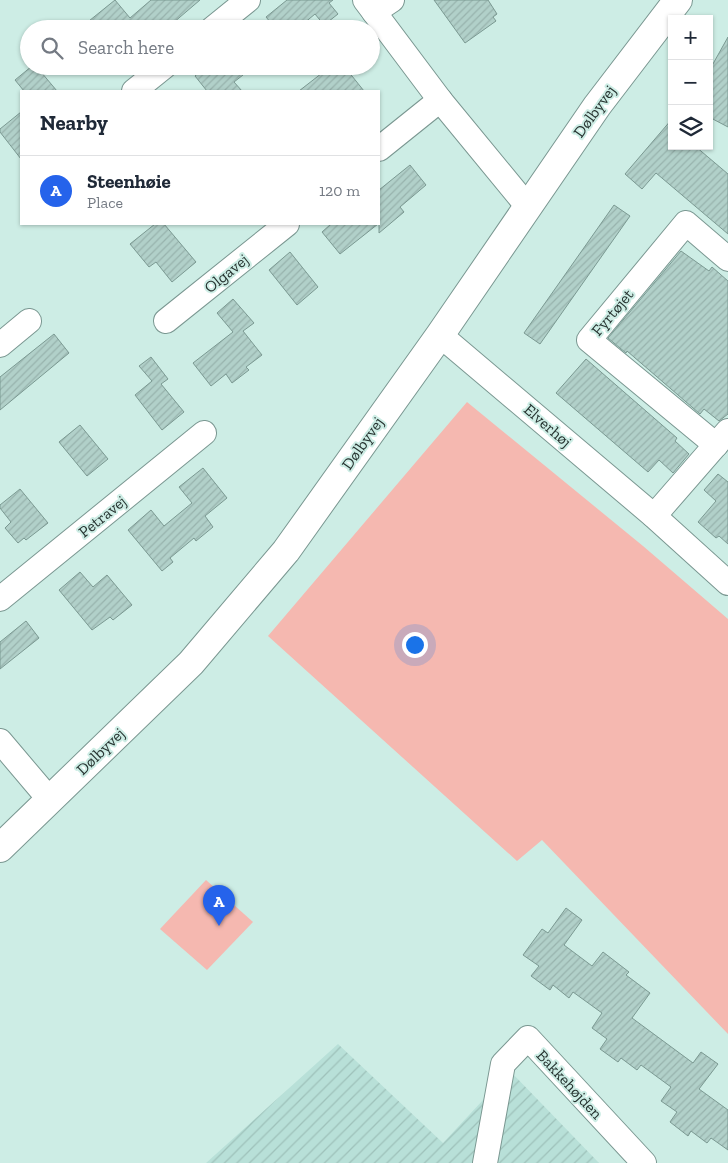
<!DOCTYPE html>
<html lang="en">
<head>
<meta charset="utf-8">
<style>
  body { margin:0; font-family:"Zilla Slab",serif; background:#f6f6f7; color:#1f2937 }
  .controls { position:absolute; right:15px; top:15px; display:grid; overflow:hidden; border-radius:0px; box-shadow:0 1px 4px #0004 }
  .controls button { width:45px; height:45px; display:grid; place-items:center; padding:0; border:0; border-bottom:1px solid #e0e1e3; background:#fff; color:#1f2937; font:25px sans-serif }
  .you { position:absolute; left:414px; top:644px; width:18px; height:18px; margin:-12px; border:4px solid #fff; border-radius:50%; background:#1a73e8; box-shadow:0 0 0 8px #1a73e833 }
  .badge { display:grid; place-items:center; width:32px; height:32px; border-radius:50%; background:#2563eb; color:#fff; font-size:16px; font-weight:700 }
  .pin { position:absolute; translate:-50% -41px; filter:drop-shadow(0 1px 2px #0008) }
  .pin::after { content:''; position:absolute; top:26px; width:18px; height:15px; background:inherit; clip-path:polygon(0 0,100% 0,50% 100%) }
  .list { margin:0; padding:0; list-style:none }
  h2 { display:flex; justify-content:space-between; align-items:center; height:65px; margin:0; padding:0 20px; font-size:21px }
  h2 small { font-size:16px; font-weight:400; color:#747a83 }
  .list li { display:grid; grid-template-columns:32px 1fr auto; gap:15px; align-items:center; box-sizing:border-box; height:70px; padding:0 20px; border-top:1px solid #e0e1e3 }
  .list b { display:block; font-size:19px; white-space:nowrap }
  .list p { margin:0; font-size:16px; white-space:nowrap; color:#747a83 }
  .list em { font-size:16px; font-style:normal; color:#747a83 }
  .icon { flex:none; width:28px; height:28px; fill:none; stroke:currentColor; stroke-width:2; stroke-linecap:round; stroke-linejoin:round }
  .map { position:relative; flex:none; width:728px; height:1163px; overflow:hidden }
  .search { position:absolute; background:#fff; box-shadow:0 1px 4px #0004; left:20px; top:20px; width:360px; height:55px; display:flex; align-items:center; gap:12px; box-sizing:border-box; padding:0 18px; border-radius:28px; color:#747a83; font-size:19px }
  .panel { position:absolute; background:#fff; box-shadow:0 1px 4px #0004; left:20px; top:90px; width:360px; height:135px; border-radius:0px }
  .map>svg:first-child { display:block }
</style>
</head>
<body>
<div class="map">
<svg width="728" height="1163" viewBox="0 0 728 1163">
  <defs>
    <pattern id="industrial-furrows" width="10" height="10" patternUnits="userSpaceOnUse" patternTransform="scale(1.25)"><rect width="10" height="10" fill="#b8e0d8"/><path d="M-1 1l2-2M0 10L10 0M9 11l2-2" fill="none" stroke="#9ec1ba"/></pattern>
    <pattern id="building-hatch" width="6" height="6" patternUnits="userSpaceOnUse" patternTransform="scale(1.25)"><rect width="6" height="6" fill="#b1d0c9"/><path d="M-1 1l2-2M0 6l6-6M5 7l2-2" fill="none" stroke="#98b3ad"/></pattern>
  </defs>
  <rect width="100%" height="100%" fill="#cdede5"/>
  <polygon fill="url(#industrial-furrows)" points="338,1044 443,1143 510,1071 599,1163 206,1163"/>
  <g fill="#f5b8b0">
    <polygon points="467,402 643,546 728,619 728,1034 542,840 517,861 268,636"/>
    <polygon points="206,880 253,922 207,970 160,929"/>
  </g>
  <g fill="url(#building-hatch)" stroke="#7b9992">
    <polygon points="115,0 130,18 151,0 200,0 166,29 79,29"/>
    <polygon points="287,0 333,0 329,3 338,14 324,25 315,14 297,29 276,29 266,17"/>
    <polygon points="434,0 488,0 497,14 493,17 496,21 465,43"/>
    <polygon points="728,37 728,127 709,117 709,71"/>
    <polygon points="32,66 36,66 57,91 24,91 15,80"/>
    <polygon points="206,66 236,66 243,75 234,82 242,91 207,91 195,76"/>
    <polygon points="331,66 344,66 364,91 299,91"/>
    <polygon points="21,112 21,159 0,132 0,129"/>
    <polygon points="672,119 672,146 695,146 728,174 728,234 656,173 642,189 625,174"/>
    <polygon points="410,165 426,185 400,207 404,212 379,233 379,190"/>
    <polygon points="614,205 630,216 540,344 524,333"/>
    <polygon points="155,224 164,224 196,262 172,282 156,262 149,267 130,244"/>
    <polygon points="331,224 378,224 340,254 322,232"/>
    <polygon points="681,251 709,271 712,267 728,281 728,414 719,421 704,409 700,414 627,351 626,353 608,338"/>
    <polygon points="290,252 318,287 297,305 269,270"/>
    <polygon points="233,299 254,323 243,331 262,355 246,367 249,370 232,383 226,374 211,386 193,363 233,332 217,313"/>
    <polygon points="54,334 69,353 0,410 0,377"/>
    <polygon points="151,357 168,379 161,384 184,412 162,430 135,395 152,381 139,366"/>
    <polygon points="586,359 677,438 675,441 689,454 673,473 659,460 648,472 556,393"/>
    <polygon points="80,425 108,459 87,476 59,442"/>
    <polygon points="203,468 227,498 205,516 213,527 196,541 194,538 170,558 173,562 162,571 128,530 151,510 164,526 192,503 179,487"/>
    <polygon points="718,474 728,482 728,544 719,536 716,538 698,522 716,501 704,490"/>
    <polygon points="20,489 48,523 26,540 24,538 18,543 5,528 11,522 0,508 0,505"/>
    <polygon points="80,572 93,587 107,575 132,605 113,620 110,617 92,630 59,590"/>
    <polygon points="26,621 39,638 0,669 0,642"/>
    <polygon points="566,908 582,920 564,945 592,966 603,952 629,972 626,975 650,993 632,1018 693,1063 701,1052 718,1064 699,1089 728,1110 728,1150 711,1138 707,1143 691,1131 688,1136 670,1122 677,1112 661,1101 671,1087 641,1065 637,1070 621,1058 618,1062 600,1049 607,1039 592,1028 602,1013 573,992 569,998 553,985 550,990 531,976 539,966 523,955 542,929 548,933"/>
  </g>
  <g fill="none" stroke-linecap="round" stroke-linejoin="round">
    <g stroke="#7a9791" stroke-width="26">
      <g id="street">
        <polyline points="365,0 440,100 528,207"/>
        <polyline points="374,12 392,0"/>
        <polyline points="212,29 248,0"/>
        <polyline points="134,91 165,66"/>
        <polyline points="379,149 440,100"/>
        <polyline points="166,321 287,224"/>
        <polyline points="440,335 654,516 728,583"/>
        <polyline points="0,345 29,321"/>
        <polyline points="716,445 589,340 686,223 728,259"/>
        <polyline points="654,516 728,431"/>
        <polyline points="0,599 204,433"/>
        <polyline points="0,741 50,800"/>
        <polyline points="485,1163 503,1064 528,1038 644,1163"/>
      </g>
    </g>
    <g stroke="#7a9791" stroke-width="30">
      <polyline id="secondary" points="0,848 191,663 286,551 440,335 597,106 678,0"/>
    </g>
    <use href="#street" stroke="#fff" stroke-width="24"/>
    <use href="#secondary" stroke="#fff" stroke-width="28"/>
  </g>
  <g text-anchor="middle" stroke-width="4" stroke-linejoin="round" paint-order="stroke">
    <g font-size="16" fill="#263330" stroke="#cdede5">
      <text transform="translate(594 111) rotate(-54)" y="6">Dølbyvej</text>
      <text transform="translate(226 273) rotate(-39)" y="6">Olgavej</text>
      <text transform="translate(612 312) rotate(-50)" y="6">Fyrtøjet</text>
      <text transform="translate(548 425) rotate(41)" y="6">Elverhøj</text>
      <text transform="translate(362 443) rotate(-55)" y="6">Dølbyvej</text>
      <text transform="translate(102 516) rotate(-39)" y="6">Petravej</text>
      <text transform="translate(100 751) rotate(-44)" y="6">Dølbyvej</text>
      <text transform="translate(570 1084) rotate(47)" y="6">Bakkehøjden</text>
    </g>
  </g>
</svg>
<div class="controls">
<button>+</button>
<button>−</button>
<button><svg class="icon" aria-label="layers" viewBox="0 0 24 24"><path d="M12 4l9 5-9 5-9-5zM3 14l9 5 9-5"/></svg></button>
</div>
<div class="you"></div>
<div class="pin badge" style="left:219px;top:926px">A</div>
<div class="search"><svg class="icon" aria-label="search" viewBox="0 0 24 24"><circle cx="10" cy="10" r="6"/><path d="M15 15l6 6"/></svg>Search here</div>
<section class="panel">
<h2>Nearby<small></small></h2>
<ul class="list">
<li><span class="badge">A</span><div><b>Steenhøie</b><p>Place</p></div><em>120 m</em></li>
</ul>
</section>
</div>
</body>
</html>
